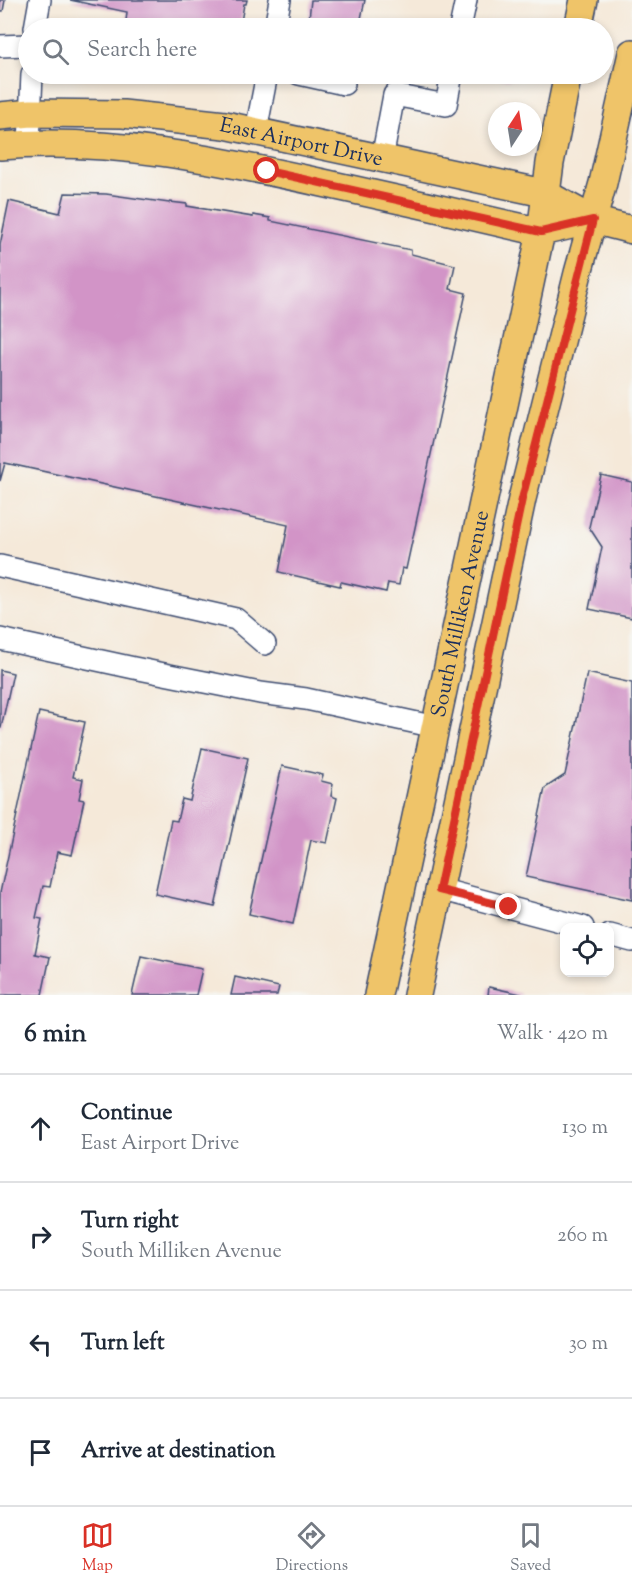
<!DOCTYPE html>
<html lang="en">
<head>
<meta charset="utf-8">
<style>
  body { margin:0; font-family:"Sorts Mill Goudy",serif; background:#f2f2f3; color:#1f2937 }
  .controls { position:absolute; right:18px; bottom:18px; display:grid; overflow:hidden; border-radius:12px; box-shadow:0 3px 9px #0003 }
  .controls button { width:54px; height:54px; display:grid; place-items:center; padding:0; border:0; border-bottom:2px solid #e0e1e3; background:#fff; color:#1f2937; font:30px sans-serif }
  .compass { position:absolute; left:488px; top:102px; width:54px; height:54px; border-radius:50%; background:#fff; box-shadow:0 3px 9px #0003; rotate:12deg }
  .stop { position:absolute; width:18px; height:18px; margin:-14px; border:4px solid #d93025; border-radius:50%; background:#fff }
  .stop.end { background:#d93025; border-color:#fff; box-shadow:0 2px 6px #0008 }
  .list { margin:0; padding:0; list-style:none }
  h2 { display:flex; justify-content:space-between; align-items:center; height:78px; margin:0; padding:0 24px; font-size:26px }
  h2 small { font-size:20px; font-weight:400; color:#747a83 }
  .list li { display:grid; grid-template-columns:39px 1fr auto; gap:18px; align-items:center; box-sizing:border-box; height:108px; padding:0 24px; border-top:2px solid #e0e1e3 }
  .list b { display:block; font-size:22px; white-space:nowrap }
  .list p { margin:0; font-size:20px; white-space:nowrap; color:#747a83 }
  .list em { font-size:20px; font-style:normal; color:#747a83 }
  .icon { flex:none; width:33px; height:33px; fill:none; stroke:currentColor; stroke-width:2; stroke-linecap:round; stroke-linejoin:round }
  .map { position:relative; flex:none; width:632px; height:995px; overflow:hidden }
  .search { position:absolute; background:#fff; box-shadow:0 3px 9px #0003; left:18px; right:18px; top:18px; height:66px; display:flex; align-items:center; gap:15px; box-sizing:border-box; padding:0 21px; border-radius:33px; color:#747a83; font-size:22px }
  .sheet { height:510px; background:#fff }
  nav { display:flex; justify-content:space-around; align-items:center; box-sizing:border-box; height:84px; border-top:2px solid #e0e1e3; background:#fff; font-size:16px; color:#747a83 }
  nav a { display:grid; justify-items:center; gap:3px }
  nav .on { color:#d93025 }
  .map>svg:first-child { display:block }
</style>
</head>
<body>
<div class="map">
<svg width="632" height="995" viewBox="0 0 632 995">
  <rect width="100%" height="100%" fill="#f6f6f2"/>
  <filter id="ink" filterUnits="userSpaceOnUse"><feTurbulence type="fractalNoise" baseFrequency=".0167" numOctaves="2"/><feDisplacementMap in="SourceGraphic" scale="12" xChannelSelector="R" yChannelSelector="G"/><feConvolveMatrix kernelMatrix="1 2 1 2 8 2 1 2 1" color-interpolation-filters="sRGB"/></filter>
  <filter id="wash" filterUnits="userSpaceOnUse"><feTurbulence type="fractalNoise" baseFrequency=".008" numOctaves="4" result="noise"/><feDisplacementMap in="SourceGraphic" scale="24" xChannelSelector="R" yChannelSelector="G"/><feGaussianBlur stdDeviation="1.35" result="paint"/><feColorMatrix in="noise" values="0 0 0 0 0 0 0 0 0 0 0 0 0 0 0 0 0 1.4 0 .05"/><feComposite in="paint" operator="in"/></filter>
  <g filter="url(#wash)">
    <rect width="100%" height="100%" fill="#f5e9d9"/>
    <g id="blocks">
      <g fill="#d294c7">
        <polygon points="0,0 5,0 3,11 0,11"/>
        <polygon points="70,0 247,0 246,4 244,4 240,28 167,28 126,21 127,12"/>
        <polygon points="311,0 365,0 359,28 308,28"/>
        <polygon points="491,24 509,27 509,28 491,28"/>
        <polygon points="480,74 518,74 508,80"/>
        <polygon points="65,193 106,194 169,203 170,202 187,204 187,206 253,217 253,215 270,218 270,221 411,250 411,254 455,265 450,289 466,293 406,569 402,568 399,585 388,583 386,592 341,582 340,586 279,572 288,525 5,463 0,481 0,245 9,201 60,213"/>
        <polygon points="601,475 632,482 632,618 589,609 602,547 589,527"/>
        <polygon points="0,670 13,673 1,728 0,728"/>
        <polygon points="587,673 632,683 632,900 526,877 545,788 565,775"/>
        <polygon points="39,712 85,722 73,777 83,779 79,799 84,800 72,855 57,852 50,887 43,886 36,918 42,919 35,954 50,957 42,995 0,995 0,893"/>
        <polygon points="202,748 248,758 215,907 155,894 171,820 177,821 182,799 190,801"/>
        <polygon points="282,766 323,775 321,781 333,784 331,796 337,798 327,843 311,840 293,924 249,914"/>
        <polygon points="141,956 202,969 196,995 132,995"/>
        <polygon points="235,977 279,987 277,995 231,995"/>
        <polygon points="489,987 521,994 521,995 488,995"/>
      </g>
    </g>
  </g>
  <g filter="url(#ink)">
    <use href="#blocks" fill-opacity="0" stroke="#3c4b70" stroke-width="1.5"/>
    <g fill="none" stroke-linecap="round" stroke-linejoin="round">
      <g stroke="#3c4b70" stroke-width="24">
        <g id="minor">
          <polyline points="35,28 40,0"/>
          <polyline points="275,28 280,0"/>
          <polyline points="460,28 466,0"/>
          <polyline points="0,46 28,45"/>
          <polyline points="299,74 344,84"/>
          <polyline points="256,131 267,74"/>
          <polyline points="29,144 32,74"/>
          <polyline points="382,159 394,95 446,105 452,74"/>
          <polyline points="0,566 236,619 265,644"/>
          <polyline points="0,639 134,668 260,693 306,699 436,727"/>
          <polyline points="439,889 583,927"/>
          <polyline points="610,935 632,941"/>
        </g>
      </g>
      <g stroke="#3c4b70" stroke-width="30">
        <g id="major">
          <polyline points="578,28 584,0"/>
          <path id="s1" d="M0,116l31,-3 92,1 102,11 319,68 49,27 39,10"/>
          <path d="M0,146c109,-9 218,14 323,37 73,16 145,32 218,49l52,-12"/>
          <path id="s2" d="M378,995l163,-763 9,-69 18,-89"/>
          <polyline points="417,995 522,499 578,273 603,183 632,53"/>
        </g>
      </g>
      <use href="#minor" stroke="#fff" stroke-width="21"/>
      <use href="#major" stroke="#efc469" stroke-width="27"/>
    </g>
  </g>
  <g fill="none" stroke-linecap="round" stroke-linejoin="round" filter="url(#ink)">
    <polyline stroke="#d93025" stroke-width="8" points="267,171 541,232 593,220 522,499 439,890 509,907"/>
  </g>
  <g text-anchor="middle" stroke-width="6" stroke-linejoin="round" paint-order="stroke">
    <g font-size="21" fill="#1b2f5e" stroke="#f6f6f2">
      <text dy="7" stroke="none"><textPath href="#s1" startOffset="304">East Airport Drive</textPath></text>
      <text dy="7" stroke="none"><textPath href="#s2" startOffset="390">South Milliken Avenue</textPath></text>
    </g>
  </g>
</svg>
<div class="controls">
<button><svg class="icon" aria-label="locate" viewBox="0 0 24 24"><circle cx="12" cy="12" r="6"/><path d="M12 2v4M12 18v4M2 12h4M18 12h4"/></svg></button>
</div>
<svg class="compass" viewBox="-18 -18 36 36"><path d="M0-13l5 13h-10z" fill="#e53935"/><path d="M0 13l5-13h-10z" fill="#747a83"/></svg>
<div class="stop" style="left:267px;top:171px"></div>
<div class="stop end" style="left:509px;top:907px"></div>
<div class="search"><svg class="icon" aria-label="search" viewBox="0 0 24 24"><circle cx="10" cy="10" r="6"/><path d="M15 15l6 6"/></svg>Search here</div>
</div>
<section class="sheet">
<h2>6 min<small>Walk · 420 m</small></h2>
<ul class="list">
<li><svg class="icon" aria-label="ahead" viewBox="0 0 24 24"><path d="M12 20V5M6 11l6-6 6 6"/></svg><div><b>Continue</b><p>East Airport Drive</p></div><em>130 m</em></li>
<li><svg class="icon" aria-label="right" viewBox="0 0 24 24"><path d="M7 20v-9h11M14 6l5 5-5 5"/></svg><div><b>Turn right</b><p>South Milliken Avenue</p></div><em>260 m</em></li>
<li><svg class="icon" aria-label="left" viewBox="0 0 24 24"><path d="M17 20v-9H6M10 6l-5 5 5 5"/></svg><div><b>Turn left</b></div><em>30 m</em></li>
<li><svg class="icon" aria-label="arrive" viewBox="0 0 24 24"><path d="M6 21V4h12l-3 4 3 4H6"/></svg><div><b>Arrive at destination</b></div></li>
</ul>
</section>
<nav>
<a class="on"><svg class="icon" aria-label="map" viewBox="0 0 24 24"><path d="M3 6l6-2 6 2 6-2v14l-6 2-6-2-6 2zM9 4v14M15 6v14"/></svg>Map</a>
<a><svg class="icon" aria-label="directions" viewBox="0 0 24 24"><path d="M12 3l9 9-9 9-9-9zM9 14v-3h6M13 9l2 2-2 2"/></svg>Directions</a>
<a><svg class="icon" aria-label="saved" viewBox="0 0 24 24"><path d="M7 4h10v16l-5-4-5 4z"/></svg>Saved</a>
</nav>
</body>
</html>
